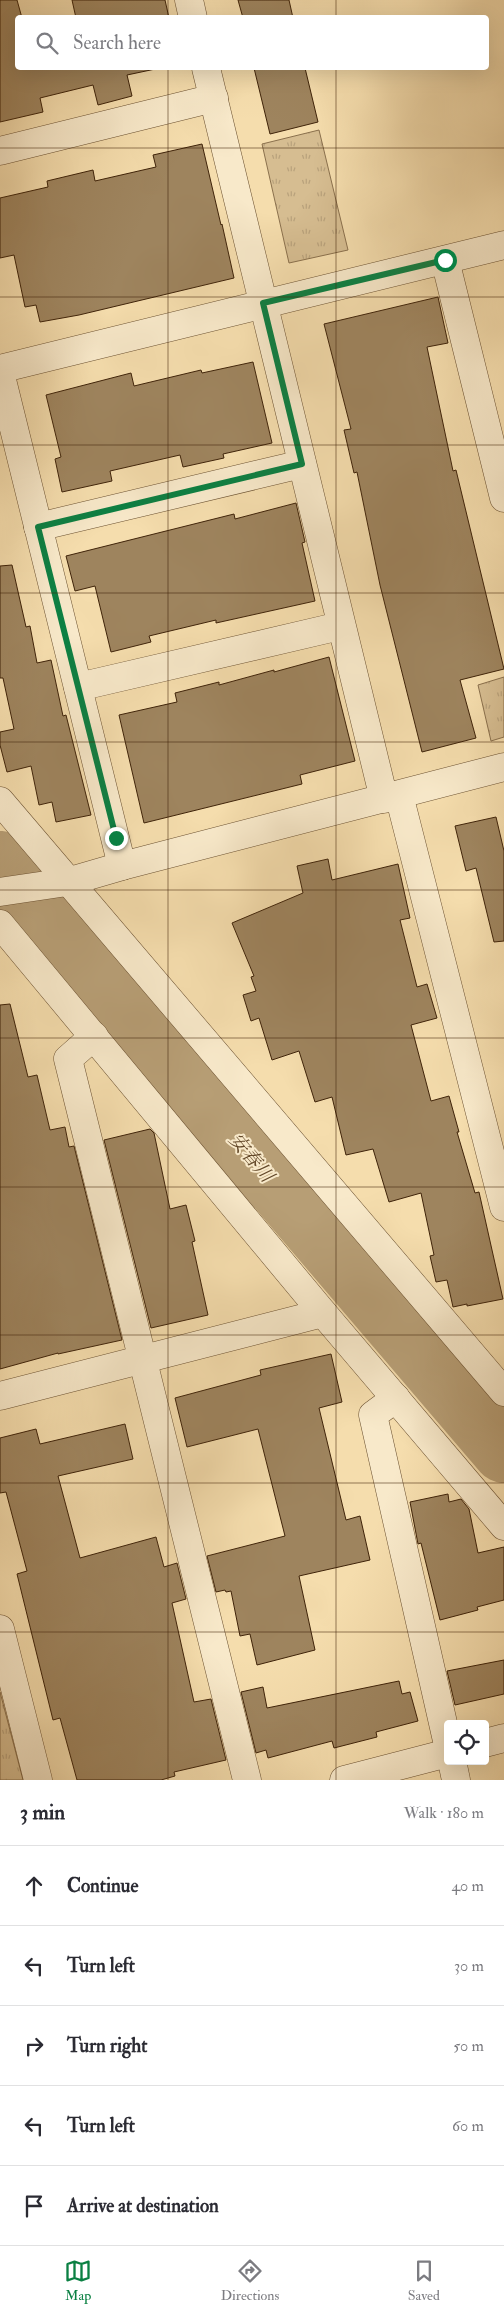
<!DOCTYPE html>
<html lang="en">
<head>
<meta charset="utf-8">
<style>
  body { margin:0; font-family:"IM FELL Double Pica","Noto Serif JP",serif; background:#f2f2f3; color:#2b2b33 }
  .controls { position:absolute; right:15px; bottom:15px; display:grid; overflow:hidden; border-radius:5px; box-shadow:0 5px 20px #0002 }
  .controls button { width:45px; height:45px; display:grid; place-items:center; padding:0; border:0; border-bottom:1px solid #e1e1e2; background:#fff; color:#2b2b33; font:25px sans-serif }
  .stop { position:absolute; width:15px; height:15px; margin:-11px; border:4px solid #0b8043; border-radius:50%; background:#fff }
  .stop.end { background:#0b8043; border-color:#fff; box-shadow:0 1px 5px #0008 }
  .list { margin:0; padding:0; list-style:none }
  h2 { display:flex; justify-content:space-between; align-items:center; height:65px; margin:0; padding:0 20px; font-size:21px }
  h2 small { font-size:16px; font-weight:400; color:#7c7c81 }
  .list li { display:grid; grid-template-columns:32px 1fr auto; gap:15px; align-items:center; box-sizing:border-box; height:80px; padding:0 20px; border-top:1px solid #e1e1e2 }
  .list b { display:block; font-size:19px; white-space:nowrap }
  .list em { font-size:16px; font-style:normal; color:#7c7c81 }
  .icon { flex:none; width:28px; height:28px; fill:none; stroke:currentColor; stroke-width:2; stroke-linecap:round; stroke-linejoin:round }
  .map { position:relative; flex:none; width:504px; height:1780px; overflow:hidden }
  .search { position:absolute; background:#fff; box-shadow:0 5px 20px #0002; left:15px; right:15px; top:15px; height:55px; display:flex; align-items:center; gap:12px; box-sizing:border-box; padding:0 18px; border-radius:5px; color:#7c7c81; font-size:19px }
  .sheet { height:465px; background:#fff }
  nav { display:flex; justify-content:space-around; align-items:center; box-sizing:border-box; height:70px; border-top:1px solid #e1e1e2; background:#fff; font-size:14px; color:#7c7c81 }
  nav a { display:grid; justify-items:center; gap:2px }
  nav .on { color:#0b8043 }
  .map>svg:first-child { display:block }
</style>
</head>
<body>
<div class="map">
<svg width="504" height="1780" viewBox="0 0 504 1780">
  <defs>
    <pattern id="park-tufts" width="24" height="20" patternUnits="userSpaceOnUse" patternTransform="scale(1.25)"><rect width="24" height="20" fill="#d6bd91"/><path d="M3 7l-1-3M5 7V3M7 7l1-3M15 17l-1-3M17 17v-4M19 17l1-3" fill="none" stroke="#b9a27c"/></pattern>
  </defs>
  <rect width="100%" height="100%" fill="#f5ddad"/>
  <filter id="stains"><feTurbulence type="fractalNoise" baseFrequency=".004" numOctaves="4"/><feColorMatrix values="0 0 0 0 .2 0 0 0 0 .09 0 0 0 0 .02 0 0 0 .5 -.17"/></filter>
  <radialGradient id="worn" r=".72"><stop offset=".6" stop-color="#630" stop-opacity="0"/><stop offset="1" stop-color="#630" stop-opacity=".3"/></radialGradient>
  <g fill="url(#park-tufts)" stroke="#8a704d">
    <polygon points="319,130 348,250 289,263 262,144"/>
    <polygon points="504,677 504,737 491,741 478,685"/>
    <polygon points="0,1692 23,1780 0,1780"/>
  </g>
  <g fill="none" stroke-linecap="round" stroke-linejoin="round">
    <polyline stroke="#b79e75" stroke-width="62" points="0,862 504,1452"/>
  </g>
  <g fill="#9e845e" stroke="#3f2309">
    <polygon points="0,0 17,0 22,18 18,18 18,68 160,68 127,75 132,96 98,105 93,85 40,98 43,112 0,122"/>
    <polygon points="72,0 165,0 169,18 76,18"/>
    <polygon points="238,0 289,0 293,18 243,18"/>
    <polygon points="254,68 305,68 318,122 270,134"/>
    <polygon points="202,144 221,225 222,224 234,278 79,315 40,322 36,305 25,307 14,255 0,258 0,198 48,187 47,181 93,170 95,181 156,167 153,155"/>
    <polygon points="438,297 448,343 427,347 453,471 456,470 504,669 460,680 476,738 422,752 380,585 357,472 354,473 344,430 351,429 324,324"/>
    <polygon points="253,362 272,443 223,454 224,458 183,467 180,455 110,471 112,481 62,492 55,459 61,457 46,395 131,373 134,386 201,370 202,373"/>
    <polygon points="296,503 305,542 302,543 315,601 216,623 216,620 149,636 151,642 111,652 95,586 75,591 66,556 234,514 235,519"/>
    <polygon points="12,565 26,627 30,626 37,663 51,660 63,716 66,715 91,815 56,822 52,802 39,805 31,766 7,772 0,745 0,732 14,729 3,678 0,678 0,566"/>
    <polygon points="329,657 355,761 300,775 302,784 144,823 119,715 177,702 175,693 219,682 219,685 274,670 274,672"/>
    <polygon points="496,817 504,851 504,941 494,942 476,868 466,871 455,826"/>
    <polygon points="328,859 332,880 398,864 410,918 400,920 417,987 427,984 437,1018 411,1025 431,1101 449,1096 459,1132 457,1132 475,1193 479,1192 503,1299 467,1306 467,1304 453,1307 447,1280 436,1282 430,1256 434,1255 421,1193 389,1202 373,1149 346,1155 332,1097 315,1102 299,1051 272,1060 259,1018 251,1021 243,995 256,991 251,977 254,976 232,923 303,893 297,866"/>
    <polygon points="10,1004 28,1077 37,1075 50,1130 65,1127 69,1147 74,1146 122,1340 58,1354 58,1353 0,1369 0,1005"/>
    <polygon points="150,1129 154,1133 170,1209 186,1205 195,1241 192,1242 208,1315 151,1328 104,1140"/>
    <polygon points="331,1354 342,1402 319,1408 346,1520 360,1516 370,1560 299,1576 315,1650 257,1665 250,1634 240,1636 231,1591 226,1592 225,1590 216,1592 207,1556 285,1536 258,1429 187,1447 175,1398 261,1375 260,1370"/>
    <polygon points="125,1424 133,1459 58,1476 80,1558 156,1537 164,1567 177,1563 186,1599 172,1603 194,1702 211,1699 226,1760 174,1772 175,1776 161,1780 77,1780 60,1718 53,1720 17,1574 27,1571 6,1492 0,1493 0,1438 36,1429 40,1444"/>
    <polygon points="448,1494 449,1502 461,1499 469,1509 478,1553 504,1547 504,1600 477,1607 478,1610 440,1620 421,1543 418,1544 410,1502"/>
    <polygon points="504,1660 504,1694 455,1705 447,1671"/>
    <polygon points="399,1681 402,1694 410,1692 418,1721 376,1732 377,1737 334,1748 332,1741 268,1758 266,1750 256,1753 241,1692 263,1687 267,1708"/>
  </g>
  <g fill="none" stroke-linecap="round" stroke-linejoin="round">
    <g stroke="#6c5232" stroke-width="29">
      <g id="minor">
        <polyline points="189,0 193,18"/>
        <polyline points="206,68 384,799"/>
        <polyline points="0,151 214,98"/>
        <polyline points="445,260 504,498"/>
        <polyline points="0,369 504,245"/>
        <polyline points="0,372 122,866"/>
        <polyline points="38,527 302,464"/>
        <polyline points="78,687 340,626"/>
        <polyline points="399,795 504,1207"/>
        <polyline points="0,801 504,1392"/>
        <polyline points="0,892 67,882 122,866 504,767"/>
        <polyline points="0,924 323,1313 504,1526"/>
        <polyline points="94,1036 68,1059 247,1780"/>
        <polyline points="0,1396 323,1313"/>
        <polyline points="396,1398 373,1415 448,1745"/>
        <polyline points="0,1629 38,1780"/>
        <polyline points="485,1743 504,1738"/>
        <polyline points="452,1761 456,1780"/>
        <polyline points="344,1780 448,1753"/>
      </g>
    </g>
    <use href="#minor" stroke="#f8e9ca" stroke-width="28"/>
  </g>
  <g fill="none" stroke-linecap="round" stroke-linejoin="round">
    <polyline stroke="#0b8043" stroke-width="6" points="116,838 38,527 302,464 263,303 445,260"/>
  </g>
  <path fill="none" stroke="#3f2309" stroke-width="1" stroke-opacity="0.55" d="M168,0v18M336,0v18M168,68v1712M336,68v1712M0,148h504M0,297h504M0,445h504M0,593h504M0,742h504M0,890h504M0,1038h504M0,1187h504M0,1335h504M0,1483h504M0,1632h504"/>
  <g text-anchor="middle" stroke-width="4" stroke-linejoin="round" paint-order="stroke">
    <g font-size="19" font-style="italic" fill="#634829" stroke="#f8e9ca">
      <text transform="translate(252 1157) rotate(50)" y="7">安春川</text>
    </g>
  </g>
  <rect width="100%" height="100%" filter="url(#stains)"/>
  <rect width="100%" height="100%" fill="url(#worn)"/>
</svg>
<div class="controls">
<button><svg class="icon" aria-label="locate" viewBox="0 0 24 24"><circle cx="12" cy="12" r="6"/><path d="M12 2v4M12 18v4M2 12h4M18 12h4"/></svg></button>
</div>
<div class="stop" style="left:445px;top:260px"></div>
<div class="stop end" style="left:116px;top:838px"></div>
<div class="search"><svg class="icon" aria-label="search" viewBox="0 0 24 24"><circle cx="10" cy="10" r="6"/><path d="M15 15l6 6"/></svg>Search here</div>
</div>
<section class="sheet">
<h2>3 min<small>Walk · 180 m</small></h2>
<ul class="list">
<li><svg class="icon" aria-label="ahead" viewBox="0 0 24 24"><path d="M12 20V5M6 11l6-6 6 6"/></svg><div><b>Continue</b></div><em>40 m</em></li>
<li><svg class="icon" aria-label="left" viewBox="0 0 24 24"><path d="M17 20v-9H6M10 6l-5 5 5 5"/></svg><div><b>Turn left</b></div><em>30 m</em></li>
<li><svg class="icon" aria-label="right" viewBox="0 0 24 24"><path d="M7 20v-9h11M14 6l5 5-5 5"/></svg><div><b>Turn right</b></div><em>50 m</em></li>
<li><svg class="icon" aria-label="left" viewBox="0 0 24 24"><path d="M17 20v-9H6M10 6l-5 5 5 5"/></svg><div><b>Turn left</b></div><em>60 m</em></li>
<li><svg class="icon" aria-label="arrive" viewBox="0 0 24 24"><path d="M6 21V4h12l-3 4 3 4H6"/></svg><div><b>Arrive at destination</b></div></li>
</ul>
</section>
<nav>
<a class="on"><svg class="icon" aria-label="map" viewBox="0 0 24 24"><path d="M3 6l6-2 6 2 6-2v14l-6 2-6-2-6 2zM9 4v14M15 6v14"/></svg>Map</a>
<a><svg class="icon" aria-label="directions" viewBox="0 0 24 24"><path d="M12 3l9 9-9 9-9-9zM9 14v-3h6M13 9l2 2-2 2"/></svg>Directions</a>
<a><svg class="icon" aria-label="saved" viewBox="0 0 24 24"><path d="M7 4h10v16l-5-4-5 4z"/></svg>Saved</a>
</nav>
</body>
</html>
